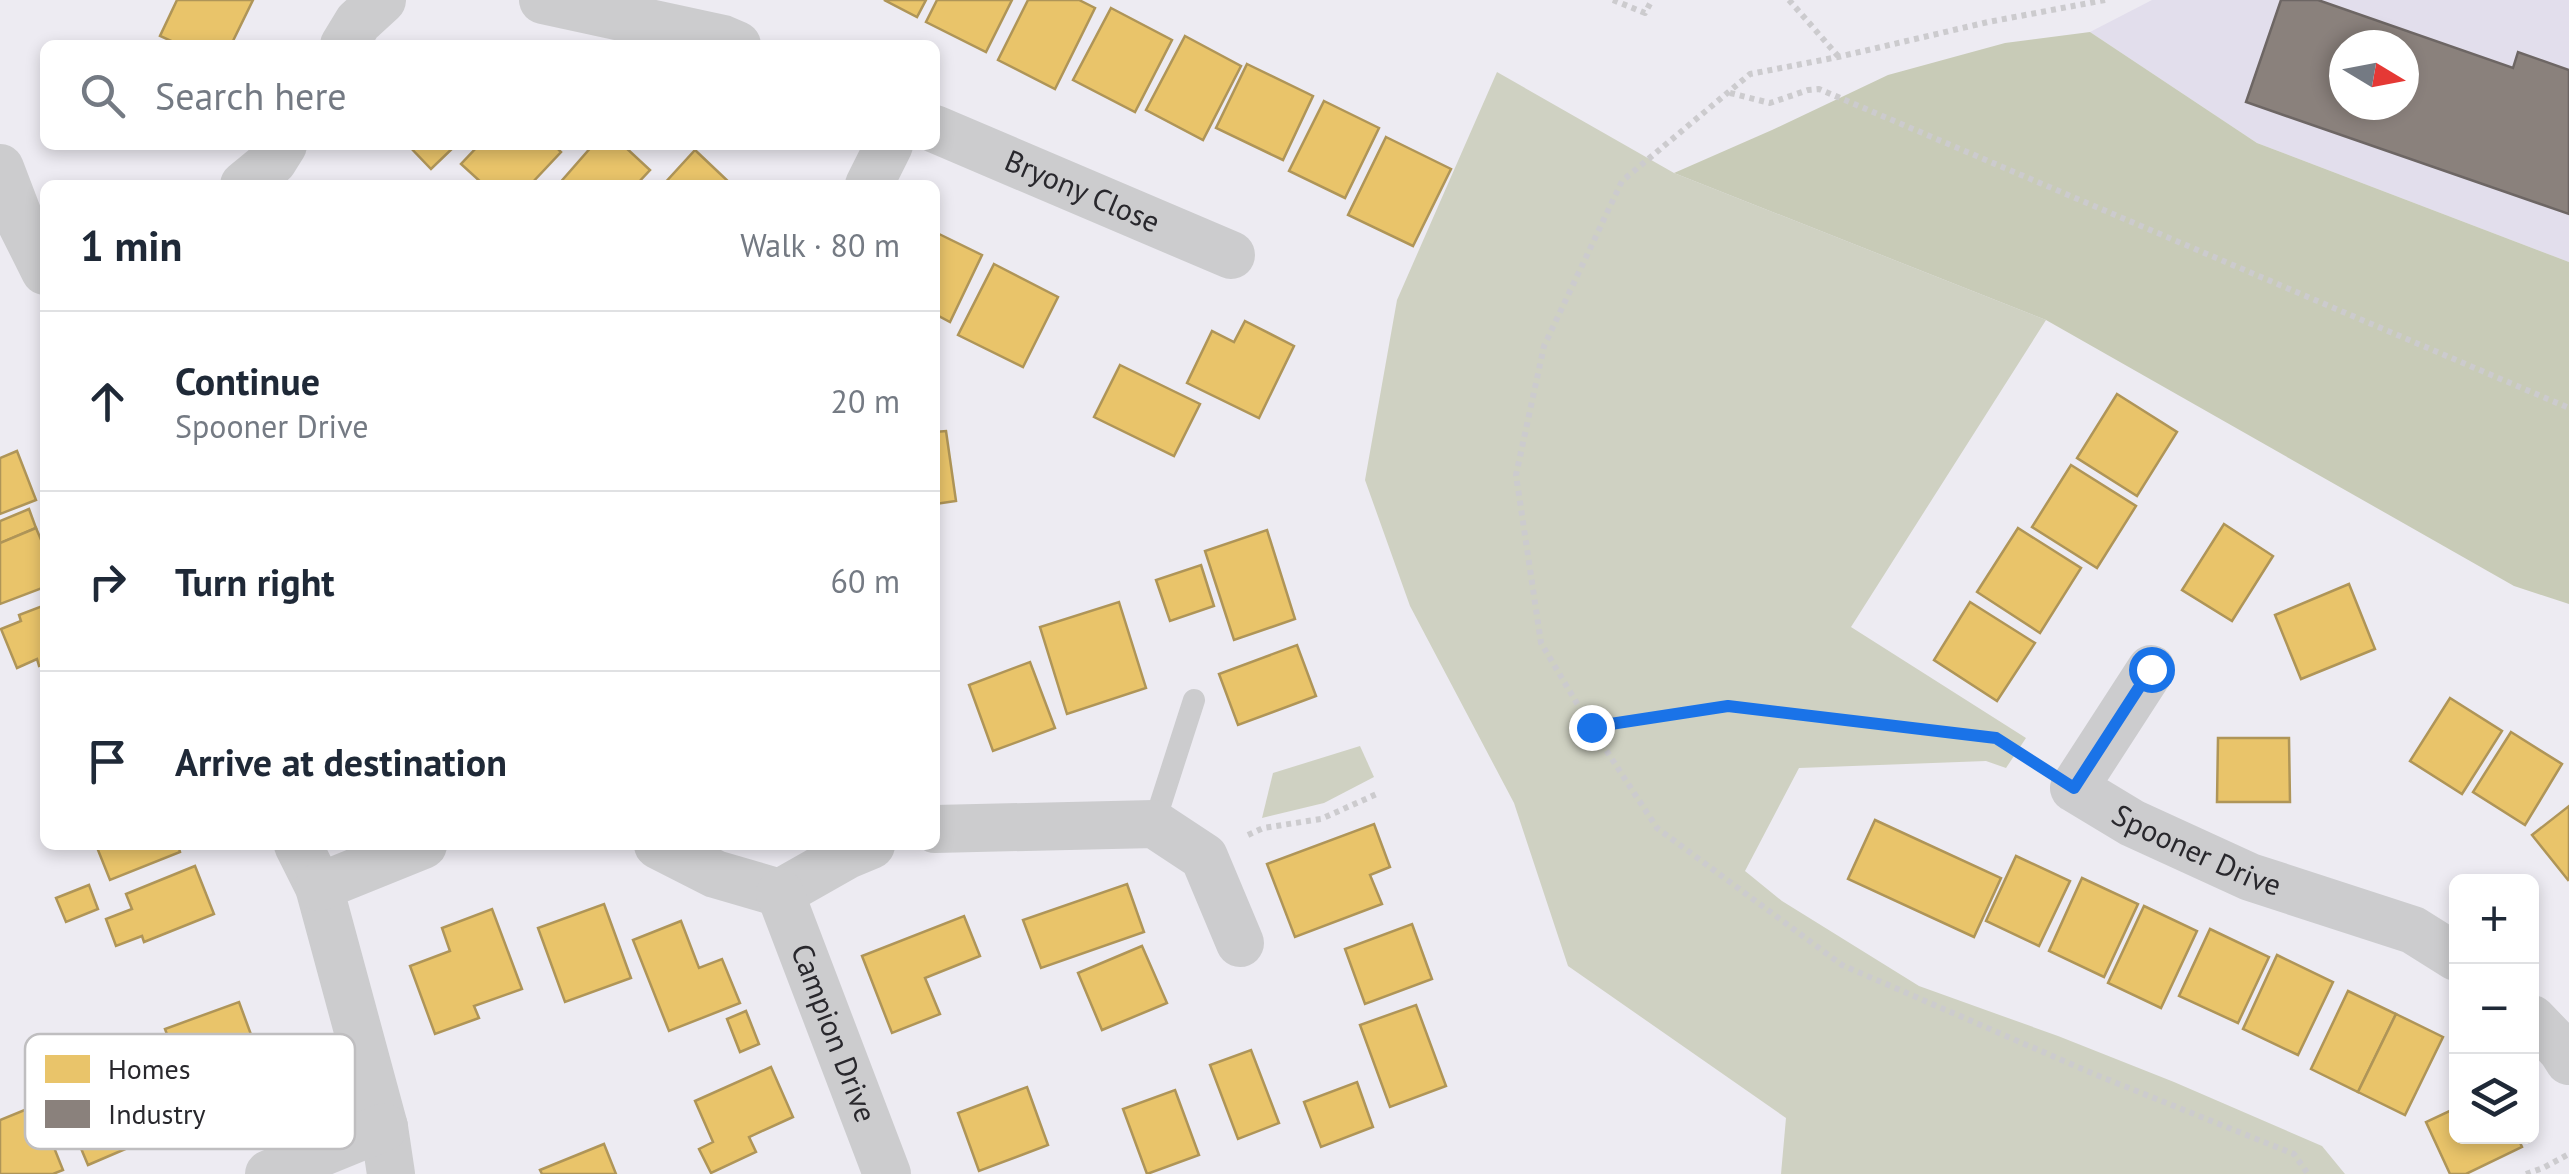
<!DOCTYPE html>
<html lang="en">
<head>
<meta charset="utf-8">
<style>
  body { margin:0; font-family:"PT Sans",sans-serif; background:#f6f6f7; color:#1f2937 }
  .controls { position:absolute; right:30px; bottom:30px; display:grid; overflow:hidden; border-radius:15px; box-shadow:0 5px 15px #0003 }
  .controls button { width:90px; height:90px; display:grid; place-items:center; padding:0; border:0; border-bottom:2px solid #e0e1e3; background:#fff; color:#1f2937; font:50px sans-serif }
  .compass { position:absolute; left:2329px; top:30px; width:90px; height:90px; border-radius:50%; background:#fff; box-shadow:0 5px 15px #0003; rotate:100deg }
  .stop { position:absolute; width:30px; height:30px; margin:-22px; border:8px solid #1a73e8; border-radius:50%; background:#fff }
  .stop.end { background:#1a73e8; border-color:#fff; box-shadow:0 2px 10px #0008 }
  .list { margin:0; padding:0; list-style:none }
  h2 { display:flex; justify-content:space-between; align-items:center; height:130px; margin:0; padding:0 40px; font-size:42px }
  h2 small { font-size:32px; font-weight:400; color:#747a83 }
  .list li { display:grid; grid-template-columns:65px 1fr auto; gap:30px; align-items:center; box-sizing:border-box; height:180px; padding:0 40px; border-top:2px solid #e0e1e3 }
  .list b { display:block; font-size:38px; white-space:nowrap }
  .list p { margin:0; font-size:32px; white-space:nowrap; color:#747a83 }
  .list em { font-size:32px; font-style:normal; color:#747a83 }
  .icon { flex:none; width:55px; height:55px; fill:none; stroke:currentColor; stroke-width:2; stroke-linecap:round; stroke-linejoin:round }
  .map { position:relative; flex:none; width:2569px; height:1174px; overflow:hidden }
  .search { position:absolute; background:#fff; box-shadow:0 5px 15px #0003; left:40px; top:40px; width:900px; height:110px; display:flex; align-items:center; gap:25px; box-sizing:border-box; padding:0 35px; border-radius:15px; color:#747a83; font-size:38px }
  .panel { position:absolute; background:#fff; box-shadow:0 5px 15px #0003; left:40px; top:180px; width:900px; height:670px; border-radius:15px }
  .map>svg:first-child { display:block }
</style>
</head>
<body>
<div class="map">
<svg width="2569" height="1174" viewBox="0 0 2569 1174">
  <rect width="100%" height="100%" fill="#edebf2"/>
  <path fill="#e2deec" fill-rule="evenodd" d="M2152,0h417v262l-312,-119 -167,-111zM2344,45h60v60h-60z"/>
  <g fill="#cfd1c2">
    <polygon points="1497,72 1674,173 2046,320 1851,627 2026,738 2006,768 1986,761 1799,768 1745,871 1782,901 1919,986 2058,1036 2174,1082 2322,1146 2345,1174 1781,1174 1786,1118 1568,966 1514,803 1410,606 1365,480 1397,300"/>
    <polygon points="1360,746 1374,777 1324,803 1262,818 1273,773"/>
  </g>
  <polygon fill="#c8cbb7" points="2090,32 2257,143 2569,262 2569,604 2514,586 2046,320 1674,173 1772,130 1888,75 2005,43"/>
  <g fill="#e9c46a" stroke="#af9558" stroke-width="2.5">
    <polygon points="177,0 253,0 231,45 180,45 160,36"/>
    <polygon points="884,0 926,0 917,17"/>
    <polygon points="937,0 1012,0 986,52 926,22"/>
    <polygon points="1028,0 1079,0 1095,8 1055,89 998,60"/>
    <polygon points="1111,8 1172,40 1135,112 1073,80"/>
    <polygon points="1185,36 1241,66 1203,140 1146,110"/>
    <polygon points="1247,64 1313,96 1283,160 1216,128"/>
    <polygon points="1324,101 1379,128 1345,198 1289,171"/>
    <polygon points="1386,137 1451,169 1413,246 1348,215"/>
    <polygon points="408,145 456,145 431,169"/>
    <polygon points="479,145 554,145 561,152 530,185 484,185 461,164"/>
    <polygon points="593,145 623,145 650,170 636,185 558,185"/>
    <polygon points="695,150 732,185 663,185"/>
    <polygon points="935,232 982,255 950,322 935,314"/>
    <polygon points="994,264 1058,297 1023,367 958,335"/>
    <polygon points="1245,321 1294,346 1259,418 1187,383 1212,331 1234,342"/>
    <polygon points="1120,365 1200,404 1174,456 1094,417"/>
    <polygon points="2117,394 2177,432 2137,496 2077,458"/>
    <polygon points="946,431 956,501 935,504 935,432"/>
    <polygon points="17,451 36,500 0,514 0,458"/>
    <polygon points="2071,465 2136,506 2097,568 2032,527"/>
    <polygon points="29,509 36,528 0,543 0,521"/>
    <polygon points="2224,524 2273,556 2232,621 2182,590"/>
    <polygon points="36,528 45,549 45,587 0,604 0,543"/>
    <polygon points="2018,528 2081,568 2040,633 1977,592"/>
    <polygon points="1267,530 1295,619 1234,640 1205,551"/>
    <polygon points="1201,565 1214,606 1170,621 1156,580"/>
    <polygon points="2349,584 2375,649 2301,679 2275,615"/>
    <polygon points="1119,602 1146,688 1067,714 1040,627"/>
    <polygon points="1970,602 2035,643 1997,701 1934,660"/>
    <polygon points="45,605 45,664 39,666 37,659 17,668 1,629 21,621 19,615"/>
    <polygon points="1297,645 1316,696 1238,725 1219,674"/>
    <polygon points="1030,662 1055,728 993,751 969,685"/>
    <polygon points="2450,698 2502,731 2462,794 2410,761"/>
    <polygon points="2511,732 2562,764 2525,825 2473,792"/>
    <polygon points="2218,738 2289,738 2290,802 2217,802"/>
    <polygon points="2569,806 2569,879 2568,880 2532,835"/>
    <polygon points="1875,820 2001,878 1974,937 1848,879"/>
    <polygon points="1374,824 1390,867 1370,875 1382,904 1295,937 1267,864"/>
    <polygon points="96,845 178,845 180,852 110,880"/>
    <polygon points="2016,856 2070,881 2039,946 1986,921"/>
    <polygon points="195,866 214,914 144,942 142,936 116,946 106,919 132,909 126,894"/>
    <polygon points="2082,878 2138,904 2104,977 2049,951"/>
    <polygon points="1127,884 1144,932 1041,968 1023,920"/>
    <polygon points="89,885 98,909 66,922 56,898"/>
    <polygon points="604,904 631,978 565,1002 538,928"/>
    <polygon points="2144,906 2197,931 2161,1008 2108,983"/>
    <polygon points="492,909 522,989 474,1006 479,1018 435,1034 410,966 450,951 442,928"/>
    <polygon points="964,916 980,956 925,978 940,1014 892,1033 862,956"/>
    <polygon points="681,921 699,968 722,959 740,1003 669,1031 633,940"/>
    <polygon points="1412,924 1432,979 1365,1004 1345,949"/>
    <polygon points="2210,929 2269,957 2238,1023 2179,996"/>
    <polygon points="1142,946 1167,1003 1102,1030 1078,973"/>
    <polygon points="2277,955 2333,982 2298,1055 2243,1029"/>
    <polygon points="2348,991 2396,1014 2358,1092 2311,1069"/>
    <polygon points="239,1002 263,1067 189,1094 165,1029"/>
    <polygon points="1416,1005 1446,1086 1390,1107 1360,1025"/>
    <polygon points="746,1011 759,1044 740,1052 727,1019"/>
    <polygon points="2396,1014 2443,1037 2405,1115 2358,1092"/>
    <polygon points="1251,1050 1279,1123 1238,1139 1210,1065"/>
    <polygon points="94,1059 130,1147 88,1165 51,1077"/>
    <polygon points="771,1067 793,1117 749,1137 756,1152 711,1173 699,1149 713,1142 695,1101"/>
    <polygon points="1357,1082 1373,1127 1321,1147 1304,1102"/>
    <polygon points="1027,1087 1048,1145 979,1171 958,1113"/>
    <polygon points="1175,1090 1199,1155 1147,1174 1123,1109"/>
    <polygon points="37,1105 63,1170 53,1174 0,1174 0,1120"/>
    <polygon points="2456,1108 2456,1136 2517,1136 2522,1147 2466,1174 2450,1174 2426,1122"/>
    <polygon points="604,1144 616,1174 542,1174 540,1170"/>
  </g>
  <path fill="#8a817c" stroke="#6d6664" stroke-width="2.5" fill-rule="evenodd" d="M2281,0h37l195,68 5,-16 51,18v144l-323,-112zM2344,45h60v60h-60z"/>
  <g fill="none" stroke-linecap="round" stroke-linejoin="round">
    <g stroke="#cccbce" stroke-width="6" stroke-dasharray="5 5" stroke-linecap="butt">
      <polyline points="1613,0 1645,13 1652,0"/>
      <polyline points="1789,0 1838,56"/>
      <polyline points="2105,0 1988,22 1838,57 1750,74 1622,181 1544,346 1516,475 1541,643 1591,727 1657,828 1842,965 2094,1074 2294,1154 2308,1174"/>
      <polyline points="1730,93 1770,103 1808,90 1819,89 2569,408"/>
      <polyline points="1591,727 1728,706 1996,738 2030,759"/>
      <polyline points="1248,835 1263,828 1321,819 1379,793"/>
      <polyline points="2526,1174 2543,1168 2569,1154"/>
    </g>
    <polyline stroke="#ccccce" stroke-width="22" points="1154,824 1194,700"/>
    <g stroke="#ccccce" stroke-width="48">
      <polyline points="543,0 723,39 737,45"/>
      <polyline points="344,45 358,22 382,0"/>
      <path id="s1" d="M935,129l296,126"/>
      <polyline points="0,168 21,223 45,271"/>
      <polyline points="244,185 273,161 283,145"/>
      <polyline points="869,185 889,145"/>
      <path id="s2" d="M2151,669l-77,119 58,35 118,54 163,53 43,27"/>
      <polyline points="935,829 1154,824 1204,857 1240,943"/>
      <polyline points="298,845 319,887 384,1127 391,1174"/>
      <polyline points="658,845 715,874 780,893 847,855 871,845"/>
      <polyline points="319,887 423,845"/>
      <path id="s3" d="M780,893l107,281"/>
      <polyline points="2532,1019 2562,1050 2569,1061"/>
      <polyline points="269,1174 384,1127"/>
    </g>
  </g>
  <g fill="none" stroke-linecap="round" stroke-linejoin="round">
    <polyline stroke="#1a73e8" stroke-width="12" points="1591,727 1728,706 1996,738 2074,788 2151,669"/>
  </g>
  <g text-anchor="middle" stroke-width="10" stroke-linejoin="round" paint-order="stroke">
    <g font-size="30" fill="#29282d" stroke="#fff">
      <text dy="10" stroke="none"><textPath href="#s1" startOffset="160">Bryony Close</textPath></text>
      <text dy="10" stroke="none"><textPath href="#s2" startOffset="280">Spooner Drive</textPath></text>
      <text dy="10" stroke="none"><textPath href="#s3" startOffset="150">Campion Drive</textPath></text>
    </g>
  </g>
  <rect x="25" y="1034" width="330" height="115" rx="15" fill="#fff" stroke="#bfbec0" stroke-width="2.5"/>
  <rect x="45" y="1055" width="45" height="28" fill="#e9c46a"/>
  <rect x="45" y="1100" width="45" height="28" fill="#8a817c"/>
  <g font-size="28" fill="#29282d">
    <text x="108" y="1079">Homes</text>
    <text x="108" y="1124">Industry</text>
  </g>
</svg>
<div class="controls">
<button>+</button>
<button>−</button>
<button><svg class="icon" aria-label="layers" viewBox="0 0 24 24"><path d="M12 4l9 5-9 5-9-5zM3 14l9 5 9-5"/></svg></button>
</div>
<svg class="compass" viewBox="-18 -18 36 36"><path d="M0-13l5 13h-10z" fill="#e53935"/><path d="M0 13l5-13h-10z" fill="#747a83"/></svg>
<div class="stop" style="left:2151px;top:669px"></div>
<div class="stop end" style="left:1591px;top:727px"></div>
<div class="search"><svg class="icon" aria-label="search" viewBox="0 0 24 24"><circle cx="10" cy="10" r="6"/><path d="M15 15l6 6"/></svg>Search here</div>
<section class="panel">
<h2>1 min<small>Walk · 80 m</small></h2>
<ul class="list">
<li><svg class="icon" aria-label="ahead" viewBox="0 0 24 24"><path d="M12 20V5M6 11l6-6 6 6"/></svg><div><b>Continue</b><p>Spooner Drive</p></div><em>20 m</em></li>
<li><svg class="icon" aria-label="right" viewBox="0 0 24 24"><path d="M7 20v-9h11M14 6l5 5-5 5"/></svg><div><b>Turn right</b></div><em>60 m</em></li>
<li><svg class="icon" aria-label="arrive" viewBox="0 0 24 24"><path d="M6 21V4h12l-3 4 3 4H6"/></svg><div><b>Arrive at destination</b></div></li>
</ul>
</section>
</div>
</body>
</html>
